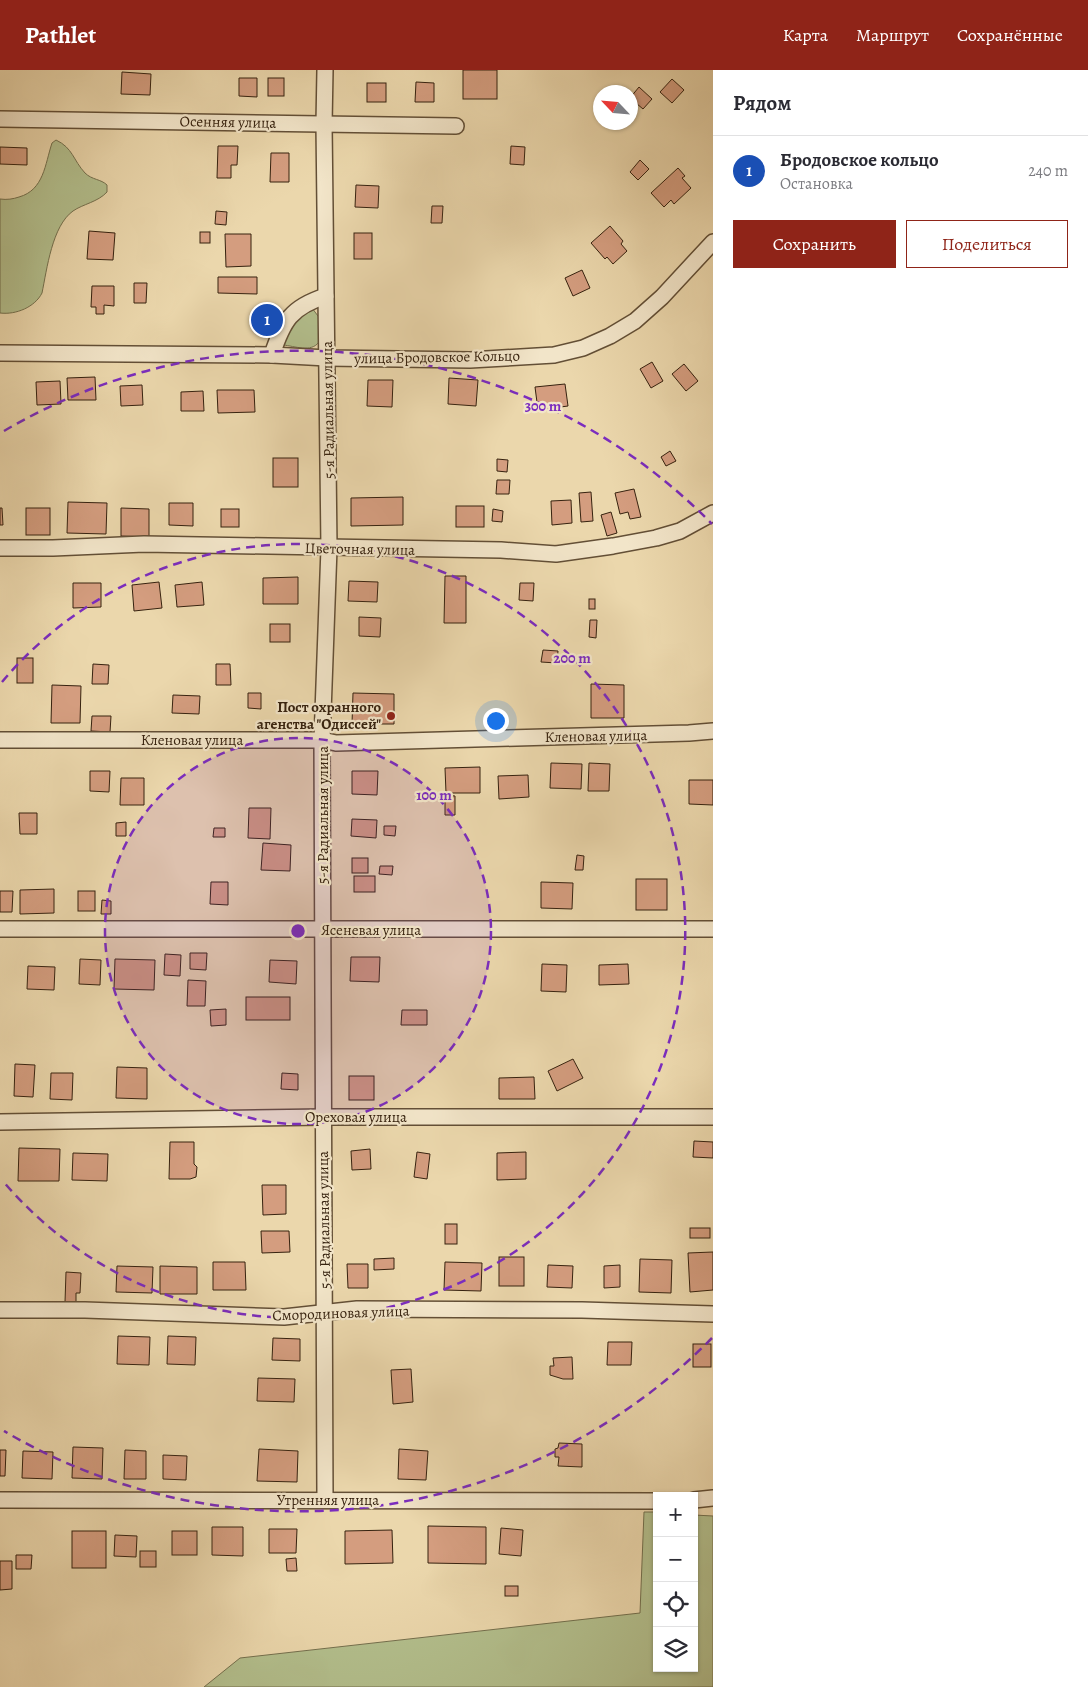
<!DOCTYPE html>
<html lang="ru">
<head>
<meta charset="utf-8">
<style>
  body { margin:0; font-family:Alegreya,serif; background:#f2f2f3; color:#2b2b33 }
  .controls { position:absolute; right:15px; bottom:15px; display:grid; overflow:hidden; border-radius:0px; box-shadow:0 1px 4px #0004 }
  .controls button { width:45px; height:45px; display:grid; place-items:center; padding:0; border:0; border-bottom:1px solid #e1e1e2; background:#fff; color:#2b2b33; font:25px sans-serif }
  .compass { position:absolute; left:593px; top:15px; width:45px; height:45px; border-radius:50%; background:#fff; box-shadow:0 1px 4px #0004; rotate:296deg }
  .you { position:absolute; left:495px; top:650px; width:18px; height:18px; margin:-12px; border:4px solid #fff; border-radius:50%; background:#1a73e8; box-shadow:0 0 0 8px #1a73e833 }
  .badge { display:grid; place-items:center; width:32px; height:32px; border-radius:50%; background:#8f2418; color:#fff; font-size:16px; font-weight:700 }
  .pin { position:absolute; translate:-50% -50%; border:2px solid #fff; box-shadow:0 1px 5px #0006 }
  .list { margin:0; padding:0; list-style:none }
  h2 { display:flex; justify-content:space-between; align-items:center; height:65px; margin:0; padding:0 20px; font-size:21px }
  h2 small { font-size:16px; font-weight:400; color:#7c7c81 }
  .list li { display:grid; grid-template-columns:32px 1fr auto; gap:15px; align-items:center; box-sizing:border-box; height:70px; padding:0 20px; border-top:1px solid #e1e1e2 }
  .list b { display:block; font-size:19px; white-space:nowrap }
  .list p { margin:0; font-size:16px; white-space:nowrap; color:#7c7c81 }
  .list em { font-size:16px; font-style:normal; color:#7c7c81 }
  .actions { display:flex; gap:10px; padding:15px 20px }
  .actions a { flex:1; padding:11px 0; border:1px solid #8f2418; border-radius:0px; text-align:center; font-size:18px; color:#8f2418 }
  .actions .main { background:#8f2418; color:#fff }
  .icon { flex:none; width:28px; height:28px; fill:none; stroke:currentColor; stroke-width:2; stroke-linecap:round; stroke-linejoin:round }
  .map { position:relative; flex:none; width:713px; height:1617px; overflow:hidden }
  header { display:flex; align-items:center; gap:30px; box-sizing:border-box; height:70px; padding:0 25px; background:#8f2418; color:#fff }
  header strong { font-size:24px }
  nav { display:flex; gap:28px; margin-inline-start:auto; font-size:18px }
  main { display:flex }
  aside { flex:1; background:#fff }
  .map>svg:first-child { display:block }
</style>
</head>
<body>
<header>
<strong>Pathlet</strong>
<nav><a>Карта</a><a>Маршрут</a><a>Сохранённые</a></nav>
</header>
<main>
<div class="map">
<svg width="713" height="1617" viewBox="0 0 713 1617">
  <rect width="100%" height="100%" fill="#ebd7ac"/>
  <filter id="stains"><feTurbulence type="fractalNoise" baseFrequency=".004" numOctaves="4"/><feColorMatrix values="0 0 0 0 .2 0 0 0 0 .09 0 0 0 0 .02 0 0 0 .5 -.17"/></filter>
  <radialGradient id="worn" r=".72"><stop offset=".6" stop-color="#630" stop-opacity="0"/><stop offset="1" stop-color="#630" stop-opacity=".3"/></radialGradient>
  <g fill="#b3bf8d" stroke="#74704e">
    <path d="M56,70c17,8 17,20 29,33 7,7 16,6 22,12v7c-9,10 -24,12 -34,19 -21,15 -26,58 -31,82 -7,14 -26,22 -42,20v-114c7,1 13,0 19,-2 25,-7 26,-33 33,-54z"/>
    <path d="M312,238l9,12 -2,22c-8,11 -24,4 -36,3l13,-29z"/>
    <polygon points="644,1442 657,1442 657,1598 694,1598 694,1445 713,1446 713,1617 204,1617 240,1588 640,1543"/>
  </g>
  <g fill="#d49d7f" stroke="#36220f">
    <rect x="463" y="0" width="34" height="29"/>
    <polygon points="122,2 151,4 150,25 121,24"/>
    <polygon points="239,8 257,8 257,27 239,26"/>
    <rect x="268" y="8" width="16" height="18"/>
    <polygon points="672,9 684,20 672,33 660,22"/>
    <polygon points="416,12 434,13 434,32 415,32"/>
    <rect x="367" y="13" width="19" height="19"/>
    <polygon points="639,17 652,29 643,39 630,28"/>
    <polygon points="218,76 238,76 237,95 231,95 231,108 217,108"/>
    <polygon points="511,76 525,77 524,95 510,94"/>
    <polygon points="0,77 27,78 27,95 0,94"/>
    <polygon points="271,83 289,83 289,112 270,112"/>
    <polygon points="640,90 649,99 638,110 630,102"/>
    <polygon points="678,98 685,106 682,108 691,118 674,134 671,130 664,137 651,123"/>
    <polygon points="356,115 379,116 378,138 355,137"/>
    <polygon points="432,136 443,136 442,153 431,153"/>
    <polygon points="216,141 227,142 226,155 215,154"/>
    <polygon points="610,156 623,171 621,174 627,181 613,194 607,187 605,189 591,173"/>
    <polygon points="89,161 115,163 113,190 87,189"/>
    <rect x="200" y="162" width="10" height="11"/>
    <rect x="354" y="163" width="18" height="26"/>
    <polygon points="225,164 251,164 251,196 226,197"/>
    <polygon points="582,200 590,218 573,226 565,208"/>
    <polygon points="218,207 257,207 257,224 218,223"/>
    <polygon points="134,213 147,213 146,233 134,233"/>
    <polygon points="92,216 114,216 114,236 104,235 104,244 96,244 96,237 91,237"/>
    <polygon points="652,292 663,311 651,318 640,299"/>
    <polygon points="684,294 698,311 686,321 672,304"/>
    <polygon points="95,307 96,330 68,330 67,308"/>
    <polygon points="449,308 478,310 476,336 448,334"/>
    <polygon points="368,310 393,310 392,337 367,336"/>
    <polygon points="60,311 61,334 37,335 36,312"/>
    <polygon points="565,314 568,336 538,340 535,317"/>
    <polygon points="142,315 143,335 121,336 120,316"/>
    <polygon points="217,320 254,320 255,342 218,343"/>
    <polygon points="203,321 204,341 181,341 181,322"/>
    <polygon points="670,381 676,391 666,396 661,387"/>
    <rect x="273" y="388" width="25" height="29"/>
    <polygon points="497,389 508,390 507,402 497,401"/>
    <polygon points="497,410 510,410 509,424 496,424"/>
    <polygon points="634,419 641,447 630,449 628,442 620,444 615,423"/>
    <polygon points="591,422 593,451 581,452 579,423"/>
    <polygon points="403,427 403,455 351,456 351,428"/>
    <polygon points="571,430 572,453 552,455 551,431"/>
    <polygon points="68,432 107,433 106,464 67,463"/>
    <polygon points="169,433 193,433 193,456 169,455"/>
    <rect x="456" y="436" width="28" height="21"/>
    <polygon points="0,438 2,438 3,455 0,455"/>
    <rect x="26" y="438" width="24" height="27"/>
    <polygon points="121,438 149,439 149,467 121,466"/>
    <rect x="221" y="439" width="18" height="18"/>
    <polygon points="493,439 503,441 502,452 492,451"/>
    <polygon points="611,442 617,463 607,466 601,445"/>
    <polygon points="445,506 466,506 466,553 444,553"/>
    <polygon points="298,507 298,534 263,534 263,508"/>
    <polygon points="349,511 378,512 377,532 348,531"/>
    <polygon points="159,512 162,538 134,541 132,515"/>
    <polygon points="202,512 204,535 177,537 175,515"/>
    <polygon points="73,513 101,513 101,537 73,538"/>
    <polygon points="520,513 534,513 533,531 519,530"/>
    <rect x="589" y="529" width="6" height="10"/>
    <polygon points="359,547 381,548 380,567 359,566"/>
    <polygon points="590,550 597,550 596,568 589,567"/>
    <rect x="270" y="554" width="20" height="18"/>
    <polygon points="543,580 558,581 557,593 541,592"/>
    <rect x="17" y="588" width="16" height="25"/>
    <polygon points="93,594 109,595 108,614 92,614"/>
    <polygon points="216,594 230,594 231,615 216,615"/>
    <polygon points="591,614 624,615 624,648 591,648"/>
    <polygon points="52,615 81,616 80,653 51,653"/>
    <polygon points="248,623 261,623 261,639 248,638"/>
    <polygon points="353,623 394,624 394,654 352,654"/>
    <polygon points="173,625 200,626 199,644 172,643"/>
    <polygon points="92,646 111,646 110,662 91,661"/>
    <polygon points="551,693 582,694 581,719 550,718"/>
    <polygon points="589,693 610,694 609,721 588,721"/>
    <polygon points="480,697 480,723 446,723 445,698"/>
    <polygon points="90,701 110,701 109,722 90,721"/>
    <polygon points="352,701 378,701 377,725 352,724"/>
    <polygon points="528,705 529,727 499,729 498,706"/>
    <polygon points="121,708 144,708 144,735 120,735"/>
    <polygon points="689,710 713,710 713,735 689,734"/>
    <polygon points="445,725 455,726 455,745 445,745"/>
    <polygon points="249,738 271,738 270,769 248,768"/>
    <polygon points="19,743 37,743 37,764 20,764"/>
    <polygon points="352,749 377,750 376,768 351,766"/>
    <polygon points="126,752 126,766 116,766 116,753"/>
    <polygon points="384,756 396,756 395,766 384,765"/>
    <polygon points="214,758 225,758 225,767 213,767"/>
    <polygon points="263,773 291,775 290,801 261,800"/>
    <polygon points="577,785 584,786 583,800 575,800"/>
    <rect x="352" y="788" width="16" height="15"/>
    <polygon points="380,796 393,796 392,805 379,804"/>
    <rect x="354" y="806" width="21" height="16"/>
    <rect x="636" y="809" width="31" height="31"/>
    <polygon points="211,812 228,812 228,835 210,834"/>
    <polygon points="541,812 573,813 572,839 541,838"/>
    <polygon points="54,819 54,843 20,844 20,820"/>
    <polygon points="0,821 13,821 12,842 0,842"/>
    <rect x="78" y="821" width="17" height="20"/>
    <polygon points="102,830 111,831 111,844 101,844"/>
    <polygon points="190,883 207,883 206,900 190,899"/>
    <polygon points="165,884 181,885 180,906 164,905"/>
    <polygon points="351,887 380,887 379,912 350,911"/>
    <polygon points="80,889 101,890 100,915 79,914"/>
    <polygon points="115,889 155,890 154,920 114,919"/>
    <polygon points="270,890 297,891 296,914 269,912"/>
    <polygon points="542,894 567,895 566,922 541,921"/>
    <polygon points="628,894 629,914 599,915 599,895"/>
    <polygon points="28,896 55,897 54,920 27,919"/>
    <polygon points="188,910 206,911 205,936 187,936"/>
    <rect x="246" y="927" width="44" height="23"/>
    <polygon points="226,939 226,955 211,956 210,940"/>
    <polygon points="402,940 427,940 427,955 401,955"/>
    <polygon points="573,989 583,1008 557,1021 548,1001"/>
    <polygon points="15,994 35,995 33,1027 14,1026"/>
    <polygon points="117,997 147,998 147,1029 116,1028"/>
    <polygon points="51,1003 73,1003 72,1030 50,1029"/>
    <polygon points="282,1003 298,1004 298,1020 281,1019"/>
    <rect x="349" y="1006" width="25" height="24"/>
    <polygon points="534,1007 535,1029 499,1029 499,1008"/>
    <polygon points="694,1071 713,1072 713,1088 693,1087"/>
    <polygon points="170,1072 194,1072 194,1094 197,1097 196,1107 190,1109 169,1109"/>
    <polygon points="19,1078 60,1079 59,1111 18,1111"/>
    <polygon points="370,1079 371,1099 352,1100 351,1081"/>
    <polygon points="417,1082 430,1084 427,1109 414,1107"/>
    <polygon points="526,1082 526,1109 497,1110 497,1083"/>
    <polygon points="73,1083 108,1084 107,1111 72,1110"/>
    <polygon points="262,1115 286,1115 286,1144 263,1145"/>
    <rect x="445" y="1154" width="12" height="20"/>
    <rect x="690" y="1158" width="20" height="10"/>
    <polygon points="261,1161 289,1161 290,1182 262,1183"/>
    <polygon points="713,1182 713,1220 690,1222 688,1183"/>
    <rect x="499" y="1187" width="25" height="29"/>
    <polygon points="394,1188 394,1199 374,1200 374,1189"/>
    <polygon points="640,1189 672,1190 671,1223 639,1222"/>
    <polygon points="213,1192 245,1192 246,1220 213,1220"/>
    <polygon points="445,1192 482,1193 481,1221 444,1220"/>
    <polygon points="347,1194 368,1194 368,1218 348,1218"/>
    <polygon points="548,1195 573,1196 572,1218 547,1217"/>
    <polygon points="620,1195 620,1217 604,1218 604,1196"/>
    <polygon points="117,1196 153,1197 152,1223 116,1222"/>
    <polygon points="160,1196 197,1197 197,1224 160,1224"/>
    <polygon points="66,1202 81,1203 80,1223 76,1223 76,1232 65,1232"/>
    <polygon points="118,1266 150,1267 149,1295 117,1294"/>
    <polygon points="168,1266 196,1267 195,1295 167,1294"/>
    <polygon points="273,1268 300,1269 300,1291 272,1290"/>
    <polygon points="608,1272 632,1272 631,1295 607,1295"/>
    <rect x="693" y="1274" width="18" height="23"/>
    <polygon points="572,1287 573,1309 563,1309 550,1305 550,1296 554,1296 553,1288"/>
    <polygon points="411,1299 413,1332 393,1334 391,1300"/>
    <polygon points="258,1308 295,1309 294,1332 257,1331"/>
    <polygon points="559,1373 582,1374 582,1397 558,1396 559,1387 555,1387 555,1379 558,1378"/>
    <polygon points="73,1377 103,1378 102,1409 72,1408"/>
    <polygon points="259,1379 298,1381 297,1412 257,1411"/>
    <polygon points="399,1379 428,1381 426,1410 398,1409"/>
    <polygon points="0,1380 6,1380 5,1406 0,1406"/>
    <polygon points="125,1380 146,1381 146,1409 124,1409"/>
    <polygon points="23,1381 53,1382 52,1409 22,1408"/>
    <polygon points="163,1385 187,1386 186,1410 163,1409"/>
    <polygon points="428,1456 486,1457 486,1494 428,1493"/>
    <polygon points="212,1457 243,1457 243,1486 212,1485"/>
    <polygon points="501,1458 523,1460 521,1486 499,1484"/>
    <polygon points="269,1459 297,1459 296,1483 269,1483"/>
    <polygon points="392,1460 393,1493 345,1494 345,1461"/>
    <rect x="72" y="1461" width="34" height="37"/>
    <rect x="172" y="1461" width="25" height="24"/>
    <polygon points="115,1465 137,1466 136,1487 114,1486"/>
    <rect x="140" y="1481" width="16" height="16"/>
    <polygon points="16,1485 32,1485 31,1499 16,1499"/>
    <polygon points="296,1488 297,1501 287,1501 286,1489"/>
    <polygon points="0,1491 12,1491 12,1519 0,1520"/>
    <rect x="505" y="1516" width="13" height="10"/>
  </g>
  <g fill="none" stroke-linecap="round" stroke-linejoin="round">
    <g stroke="#634f36" stroke-width="18">
      <g id="minor">
        <polyline points="325,0 324,54 329,478 322,670 325,1429"/>
        <polyline points="0,49 456,56"/>
        <polyline points="0,283 272,285 327,288 470,290 554,285 583,278 610,266 635,251 662,227 713,172"/>
        <path d="M272,285c11,-34 19,-48 54,-59"/>
        <polyline points="0,478 53,478 144,474 501,480 556,484 613,476 656,468 680,461 713,443"/>
        <polyline points="0,670 322,670 336,673 689,663 713,661"/>
        <polyline points="0,859 713,859"/>
        <polyline points="0,1052 323,1047 713,1047"/>
        <polyline points="0,1240 85,1240 284,1247 357,1239 582,1240 713,1244"/>
        <polyline points="0,1430 657,1431"/>
        <polyline points="694,1430 713,1428"/>
      </g>
    </g>
    <use href="#minor" stroke="#f2e5c9" stroke-width="15"/>
  </g>
  <circle cx="298" cy="861" r="193" fill="#7b2cbf" fill-opacity=".12"/>
  <g fill="none" stroke="#7b2cbf" stroke-width="2.5" stroke-dasharray="9 6">
    <circle cx="298" cy="861" r="193"/>
    <path d="M2 612A387 387 0 1 1 2 1110"/>
    <path d="M712 1268A580 580 0 0 1 4 1361M4 361A580 580 0 0 1 712 454"/>
  </g>
  <circle fill="#8f2418" stroke="#f2e5c9" stroke-width="2" cx="391" cy="646" r="5"/>
  <g text-anchor="middle" stroke-width="4.5" stroke-linejoin="round" paint-order="stroke">
    <g font-size="15" fill="#36220f" stroke="#f2e5c9">
      <text transform="translate(228 52) rotate(1)" y="5">Осенняя улица</text>
      <text transform="translate(437 287) rotate(-1)" y="5">улица Бродовское Кольцо</text>
      <text transform="translate(328 340) rotate(-91)" y="5">5-я Радиальная улица</text>
      <text transform="translate(360 479) rotate(1)" y="5">Цветочная улица</text>
      <text transform="translate(596 666) rotate(-1)" y="5">Кленовая улица</text>
      <text x="192" y="675">Кленовая улица</text>
      <text transform="translate(323 745) rotate(-90)" y="5">5-я Радиальная улица</text>
      <text x="371" y="865">Ясеневая улица</text>
      <text x="356" y="1052">Ореховая улица</text>
      <text transform="translate(324 1150) rotate(-91)" y="5">5-я Радиальная улица</text>
      <text transform="translate(341 1243) rotate(-2)" y="5">Смородиновая улица</text>
      <text x="328" y="1435">Утренняя улица</text>
    </g>
    <g font-size="15" font-weight="bold" fill="#36220f" stroke="#f2e5c9" text-anchor="end">
      <text x="381" y="642">Пост охранного<tspan x="381" dy="17">агенства "Одисcей"</tspan></text>
    </g>
  </g>
  <circle cx="298" cy="861" r="8" fill="#7b2cbf" stroke="#f2e5c9" stroke-width="2.5"/>
  <g font-size="15" text-anchor="middle" font-weight="bold" fill="#7b2cbf" stroke="#f2e5c9" stroke-width="4.5" stroke-linejoin="round" paint-order="stroke">
    <text x="543" y="341">300 m</text>
    <text x="572" y="593">200 m</text>
    <text x="434" y="730">100 m</text>
  </g>
  <rect width="100%" height="100%" filter="url(#stains)"/>
  <rect width="100%" height="100%" fill="url(#worn)"/>
</svg>
<div class="controls">
<button>+</button>
<button>−</button>
<button><svg class="icon" aria-label="locate" viewBox="0 0 24 24"><circle cx="12" cy="12" r="6"/><path d="M12 2v4M12 18v4M2 12h4M18 12h4"/></svg></button>
<button><svg class="icon" aria-label="layers" viewBox="0 0 24 24"><path d="M12 4l9 5-9 5-9-5zM3 14l9 5 9-5"/></svg></button>
</div>
<svg class="compass" viewBox="-18 -18 36 36"><path d="M0-13l5 13h-10z" fill="#e53935"/><path d="M0 13l5-13h-10z" fill="#7c7c81"/></svg>
<div class="you"></div>
<div class="pin badge" style="left:267px;top:250px;background:#1a4fb4">1</div>
</div>
<aside>
<h2>Рядом<small></small></h2>
<ul class="list">
<li><span class="badge" style="background:#1a4fb4">1</span><div><b>Бродовское кольцо</b><p>Остановка</p></div><em>240 m</em></li>
</ul>
<div class="actions"><a class="main">Сохранить</a><a>Поделиться</a></div>
</aside>
</main>
</body>
</html>
